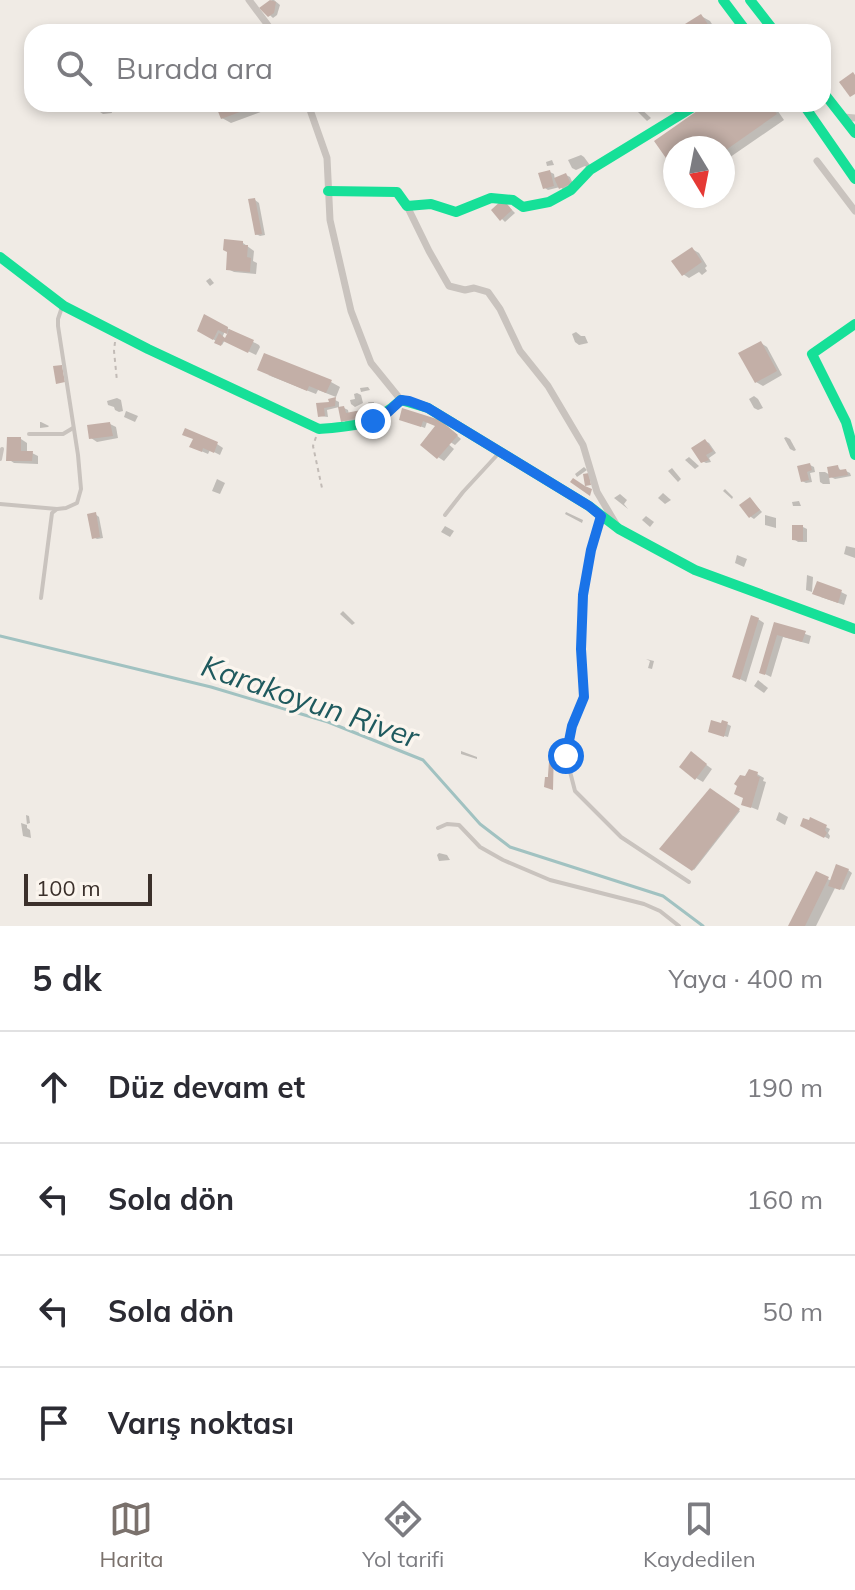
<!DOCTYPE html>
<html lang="tr">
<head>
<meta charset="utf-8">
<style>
  body { margin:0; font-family:Mulish,sans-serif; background:#f7f7f7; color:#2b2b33 }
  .compass { position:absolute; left:663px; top:136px; width:72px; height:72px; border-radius:50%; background:#fff; box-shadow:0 4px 12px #0003; rotate:170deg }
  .scale { position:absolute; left:24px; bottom:20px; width:128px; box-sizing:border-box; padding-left:8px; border:4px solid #3b302b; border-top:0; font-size:22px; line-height:28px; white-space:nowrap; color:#3b302b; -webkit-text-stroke:6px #fbf5ee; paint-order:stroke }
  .stop { position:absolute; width:24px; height:24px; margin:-18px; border:6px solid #1a73e8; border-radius:50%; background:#fff }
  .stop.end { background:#1a73e8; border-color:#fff; box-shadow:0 2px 8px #0008 }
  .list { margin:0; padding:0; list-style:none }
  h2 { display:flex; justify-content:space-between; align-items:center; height:104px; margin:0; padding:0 32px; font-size:34px }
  h2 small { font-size:26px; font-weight:400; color:#7c7c81 }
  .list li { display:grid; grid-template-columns:52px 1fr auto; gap:24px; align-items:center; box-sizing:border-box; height:112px; padding:0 32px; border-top:2px solid #e1e1e2 }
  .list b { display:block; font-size:30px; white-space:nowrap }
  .list em { font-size:26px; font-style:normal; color:#7c7c81 }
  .icon { flex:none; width:44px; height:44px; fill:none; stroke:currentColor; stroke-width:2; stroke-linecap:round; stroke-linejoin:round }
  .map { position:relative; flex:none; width:855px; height:926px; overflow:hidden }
  .search { position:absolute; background:#fff; box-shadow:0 4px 12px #0003; left:24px; right:24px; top:24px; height:88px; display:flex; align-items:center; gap:20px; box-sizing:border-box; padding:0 28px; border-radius:24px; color:#7c7c81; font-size:30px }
  .sheet { height:552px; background:#fff }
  nav { display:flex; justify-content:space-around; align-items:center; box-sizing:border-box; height:112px; border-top:2px solid #e1e1e2; background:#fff; font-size:22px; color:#7c7c81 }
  nav a { display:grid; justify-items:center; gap:4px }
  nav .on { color:#7a716c }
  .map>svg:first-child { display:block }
</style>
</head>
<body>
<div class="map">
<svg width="855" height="926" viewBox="0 0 855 926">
  <rect width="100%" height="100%" fill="#f0ebe5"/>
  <g fill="#0003" fill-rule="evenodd">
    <polygon points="272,0 274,0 280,5 277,15 273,18 262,8"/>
    <polygon points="701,16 710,21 717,32 693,32"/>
    <polygon points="98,104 110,104 112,113 103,114 100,112"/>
    <polygon points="198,104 263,104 266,110 231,123 222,118 219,107 208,111"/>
    <polygon points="711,104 773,104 784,120 723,162 723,148 675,148 675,167 657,142"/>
    <polygon points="639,107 651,118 647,121 636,110"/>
    <polygon points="581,155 584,157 592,168 589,169 585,166 576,170 572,168 568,160"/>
    <polygon points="552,160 554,165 547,166 546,162"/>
    <polygon points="550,172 554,174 555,180 566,175 570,177 574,186 564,190 560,187 548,190 545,188"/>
    <polygon points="255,200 259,203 265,235 260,236 256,234"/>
    <polygon points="506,204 515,213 505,222 493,210"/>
    <polygon points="243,243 254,251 253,261 257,263 256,274 234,272 228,269"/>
    <polygon points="692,249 699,253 707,266 705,268 707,271 702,275 699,272 689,278 683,274"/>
    <polygon points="210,278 214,283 210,286 206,281"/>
    <path d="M223,326l36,19 1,2 -4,8 -31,-15 -3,5 -23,-15zM225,331l4,3 -3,6 -4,-2z"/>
    <polygon points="576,332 581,336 585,336 588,343 579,345 575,342 572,334"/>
    <polygon points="761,343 767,347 782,375 763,386 756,382"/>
    <polygon points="268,375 331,382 340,387 336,397 318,390 316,394"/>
    <polygon points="368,387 370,390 361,392 360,388"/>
    <polygon points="357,393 361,395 363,403 355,407 351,404 350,400 355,399 354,394"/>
    <polygon points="754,396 758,399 763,408 758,410 754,408 749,399"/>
    <polygon points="117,398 121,400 123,411 119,412 115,410 114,407 108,405 107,401"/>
    <polygon points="335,400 339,402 339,407 327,410 328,417 320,416 318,405 332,403"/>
    <polygon points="368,402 374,402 374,408 366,408 365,405 369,404"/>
    <polygon points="344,408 348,410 349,415 361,412 365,415 365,417 347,423 343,420"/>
    <polygon points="126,411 138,416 135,422 124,417"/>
    <polygon points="403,411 445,425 461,439 455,445 447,440 446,442 454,449 444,461 438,457 438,426 427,422 425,428 406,421"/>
    <polygon points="40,422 41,422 49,426 48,427 40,428"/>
    <polygon points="110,424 116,427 118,438 97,442 91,438"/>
    <polygon points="786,437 790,439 796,450 794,451 790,449 784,438"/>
    <polygon points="21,439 27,443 27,453 32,453 38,456 38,464 14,463 8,459"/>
    <polygon points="705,441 709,443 716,453 709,458 711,462 706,463 702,461"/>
    <polygon points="217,444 223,448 220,455 210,450 208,454 192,447"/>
    <polygon points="689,457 699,466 695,469 685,460"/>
    <polygon points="810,465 814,467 815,472 810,473 812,482 806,483 802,481"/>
    <polygon points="584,467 587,470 577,477 575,474"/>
    <polygon points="838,467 842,472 846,471 850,473 851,476 835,479 829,476 830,484 823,484 820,482 819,472 825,472 830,475"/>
    <polygon points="672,468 681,479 678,482 668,471"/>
    <polygon points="217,479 225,483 220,494 212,491"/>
    <polygon points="725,489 733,497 732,499 723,491"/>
    <polygon points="663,493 671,500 665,504 658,498"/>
    <polygon points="620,494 627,500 624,504 628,509 614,498"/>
    <polygon points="750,499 762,512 754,519 751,517"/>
    <polygon points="799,501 801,506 793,506 792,502"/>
    <polygon points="566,512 583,520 582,523 565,514"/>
    <polygon points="95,514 99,517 103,538 97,539 93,537"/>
    <polygon points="765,515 776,518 776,528 765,525"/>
    <polygon points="646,516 654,522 650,527 642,520"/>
    <polygon points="445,526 454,531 450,537 441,532"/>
    <polygon points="803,527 807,529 807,542 798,542 794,539"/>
    <polygon points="846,546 855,548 855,558 844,554"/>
    <polygon points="737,555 747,559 744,567 735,563"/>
    <polygon points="807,575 813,577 812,592 806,590"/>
    <polygon points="841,592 847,595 844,605 821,597"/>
    <polygon points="343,611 355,623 352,625 340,614"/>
    <polygon points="758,619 764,623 746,682 734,676"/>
    <polygon points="776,624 811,636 809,644 783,637 771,677 761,672"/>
    <polygon points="646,659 654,661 652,669 648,668 650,661"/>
    <polygon points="758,680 768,688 764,693 754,686"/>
    <polygon points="727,724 731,726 728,737 714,733"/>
    <polygon points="461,751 477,757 477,759 461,754"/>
    <polygon points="697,758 712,769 703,782 696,778"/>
    <polygon points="757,774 764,778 763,781 766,782 758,810 743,804"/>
    <polygon points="710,791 740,811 694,870 662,849"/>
    <polygon points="779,812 788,817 785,825 776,820"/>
    <polygon points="26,815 29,816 30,823 27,824 27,828 30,830 31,838 23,836 21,823 27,825"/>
    <polygon points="811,820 830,829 828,833 830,836 829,839 802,825 810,823"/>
    <polygon points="439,853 447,855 450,860 439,861 437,855"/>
    <polygon points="848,870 852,873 844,890 835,888 816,926 791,926 816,874 832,881"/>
  </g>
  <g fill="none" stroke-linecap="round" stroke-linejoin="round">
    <polyline stroke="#a1c2c1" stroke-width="3" points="0,636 211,687 328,722 423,760 480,824 510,847 663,896 703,926"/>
  </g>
  <g fill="#c3afa7">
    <polygon points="270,0 276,2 274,13 268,17 259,8"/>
    <polygon points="701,14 713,32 690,32 685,24"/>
    <polygon points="853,72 855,75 855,94 850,97 839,82"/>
    <polygon points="215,104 261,104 221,119"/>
    <polygon points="707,104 769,104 777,114 723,152 723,148 675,148 675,171 654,141"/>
    <polygon points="550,170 554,186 543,189 538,173"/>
    <polygon points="566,173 571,184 559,189 554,178"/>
    <polygon points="255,198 262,234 255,235 248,199"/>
    <polygon points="503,199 512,210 500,221 491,210"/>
    <polygon points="224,239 243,241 243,245 248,245 247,257 251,258 250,272 226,270 227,252 223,250"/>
    <polygon points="692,247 702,262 682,276 671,261"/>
    <polygon points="204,314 228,327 227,334 229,329 254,340 248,353 223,341 221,346 214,343 219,333 225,338 227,334 218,330 213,340 197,331"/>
    <polygon points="761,341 777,371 755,383 738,353"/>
    <polygon points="264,353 332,380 326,393 309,386 307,391 257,370"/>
    <polygon points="62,365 65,382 56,384 53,366"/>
    <polygon points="336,397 335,406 324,408 325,416 318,417 316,403 329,402 328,399"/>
    <polygon points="344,406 346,413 361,410 362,416 341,422 338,407"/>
    <polygon points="402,408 440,420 458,435 437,459 420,445 435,426 423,421 421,427 399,420"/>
    <polygon points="110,422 113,436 89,439 87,425"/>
    <polygon points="185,428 218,442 214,453 203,448 202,452 189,447 193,439 182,435"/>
    <polygon points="7,437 21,437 21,451 33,451 32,461 6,461"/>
    <polygon points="705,439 713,451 706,455 709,460 701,463 691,448"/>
    <polygon points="810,463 812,470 807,472 809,480 801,482 797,466"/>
    <polygon points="838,465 839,470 846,469 848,475 829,478 827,467"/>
    <polygon points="589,473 591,485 585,486 592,489 590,496 570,482 573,478 585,486 583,474"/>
    <polygon points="750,497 760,510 749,518 739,505"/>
    <polygon points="96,512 100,537 92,539 87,514"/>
    <polygon points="792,525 803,525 803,541 792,540"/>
    <polygon points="817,581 842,590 838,603 812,594"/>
    <polygon points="751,615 759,618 740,680 732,677"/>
    <polygon points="774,622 806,631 802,642 777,635 765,675 759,673"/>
    <polygon points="711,720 721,723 722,720 728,722 724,737 708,732"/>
    <polygon points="550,748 554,748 553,790 544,787 545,777 548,777 548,775"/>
    <polygon points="691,751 707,764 695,780 679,767"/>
    <polygon points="749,769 758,772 757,776 760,777 751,808 741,805 743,798 734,794 737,786 734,784 740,775 745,776"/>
    <polygon points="710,788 740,809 692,871 659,849"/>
    <polygon points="810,817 827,825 825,830 827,833 824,838 800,826 803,818 809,820"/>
    <polygon points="836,864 849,869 840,890 828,886"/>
    <polygon points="816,871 829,877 805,926 788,926"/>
  </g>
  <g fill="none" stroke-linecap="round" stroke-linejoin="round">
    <g stroke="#c2bbb6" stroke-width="2" stroke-dasharray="4 4" stroke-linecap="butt">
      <polyline points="115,342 114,351 117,381"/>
      <polyline points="316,437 313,446 322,488"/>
    </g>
    <g stroke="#c9c3be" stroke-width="4">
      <polyline points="29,434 63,434 73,428"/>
      <polyline points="0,459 2,449"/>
      <polyline points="0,504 57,509"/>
      <polyline points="445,515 463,492 499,453"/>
      <polyline points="600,518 591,550 583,595 581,649 584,697 572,726 566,756 575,791 621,837 689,882"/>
      <polyline points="41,598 52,513 57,509 66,508 77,503 81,489 78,455 58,326 58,319 62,307"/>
      <polyline points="438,828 447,824 459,825 480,847 503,860 550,880 644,904 660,911 679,926"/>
    </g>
    <g stroke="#c9c3be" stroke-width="7">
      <polyline points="249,0 273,32"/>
      <polyline points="308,104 327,158 330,220 351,311 371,363 401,400"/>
      <polyline points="843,117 855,118"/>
      <polyline points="817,161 855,211"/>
      <polyline points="407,206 429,251 449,286 465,290 474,288 488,292 500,309 520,351 548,386 583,445 597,492 616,524"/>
    </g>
    <g stroke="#16e098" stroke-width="10">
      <polyline points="723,0 747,32"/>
      <polyline points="750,0 775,32"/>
      <polyline points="823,92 855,133"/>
      <polyline points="803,104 855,179"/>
      <polyline points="328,191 397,192 407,206 431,204 456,212 491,198 513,200 523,207 549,202 571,190 590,170 698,104"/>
      <path d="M0,257l64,49 84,43 171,80c36,-3 54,-3 82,-29l27,8 161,98 30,23 76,41 160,59"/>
      <polyline points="855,324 812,354 846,422 855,455"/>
    </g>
  </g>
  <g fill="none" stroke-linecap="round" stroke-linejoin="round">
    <polyline stroke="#1a73e8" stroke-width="10" points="373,421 387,413 401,400 409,401 428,408 589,506 601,516 591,550 583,595 581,649 584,697 572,726 566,756"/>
  </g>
  <g text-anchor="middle" stroke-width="7" stroke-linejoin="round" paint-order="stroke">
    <g font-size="30" font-style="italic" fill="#1f5a5e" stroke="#fbf5ee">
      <text transform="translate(310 702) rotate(19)" y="10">Karakoyun River</text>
    </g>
  </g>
</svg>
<svg class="compass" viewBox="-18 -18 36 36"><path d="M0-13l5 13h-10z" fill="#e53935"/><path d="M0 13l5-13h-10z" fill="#7c7c81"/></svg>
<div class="scale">100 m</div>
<div class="stop" style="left:566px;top:756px"></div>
<div class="stop end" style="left:373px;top:421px"></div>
<div class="search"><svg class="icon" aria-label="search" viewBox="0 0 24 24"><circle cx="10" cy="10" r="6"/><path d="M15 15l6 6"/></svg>Burada ara</div>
</div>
<section class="sheet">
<h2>5 dk<small>Yaya · 400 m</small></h2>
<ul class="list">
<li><svg class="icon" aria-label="ahead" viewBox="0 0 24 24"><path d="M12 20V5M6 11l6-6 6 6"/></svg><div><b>Düz devam et</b></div><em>190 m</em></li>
<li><svg class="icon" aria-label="left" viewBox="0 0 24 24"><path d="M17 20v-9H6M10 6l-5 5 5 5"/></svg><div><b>Sola dön</b></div><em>160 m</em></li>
<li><svg class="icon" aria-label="left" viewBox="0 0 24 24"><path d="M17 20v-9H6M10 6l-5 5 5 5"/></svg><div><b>Sola dön</b></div><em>50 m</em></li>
<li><svg class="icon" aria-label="arrive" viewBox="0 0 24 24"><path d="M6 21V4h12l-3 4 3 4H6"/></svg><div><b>Varış noktası</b></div></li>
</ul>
</section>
<nav>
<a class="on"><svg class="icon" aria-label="map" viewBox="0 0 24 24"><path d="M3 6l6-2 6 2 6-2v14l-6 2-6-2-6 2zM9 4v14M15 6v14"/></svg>Harita</a>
<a><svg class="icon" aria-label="directions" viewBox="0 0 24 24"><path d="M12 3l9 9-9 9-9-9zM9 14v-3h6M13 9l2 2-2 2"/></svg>Yol tarifi</a>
<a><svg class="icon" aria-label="saved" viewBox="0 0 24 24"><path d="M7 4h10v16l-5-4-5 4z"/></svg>Kaydedilen</a>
</nav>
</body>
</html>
